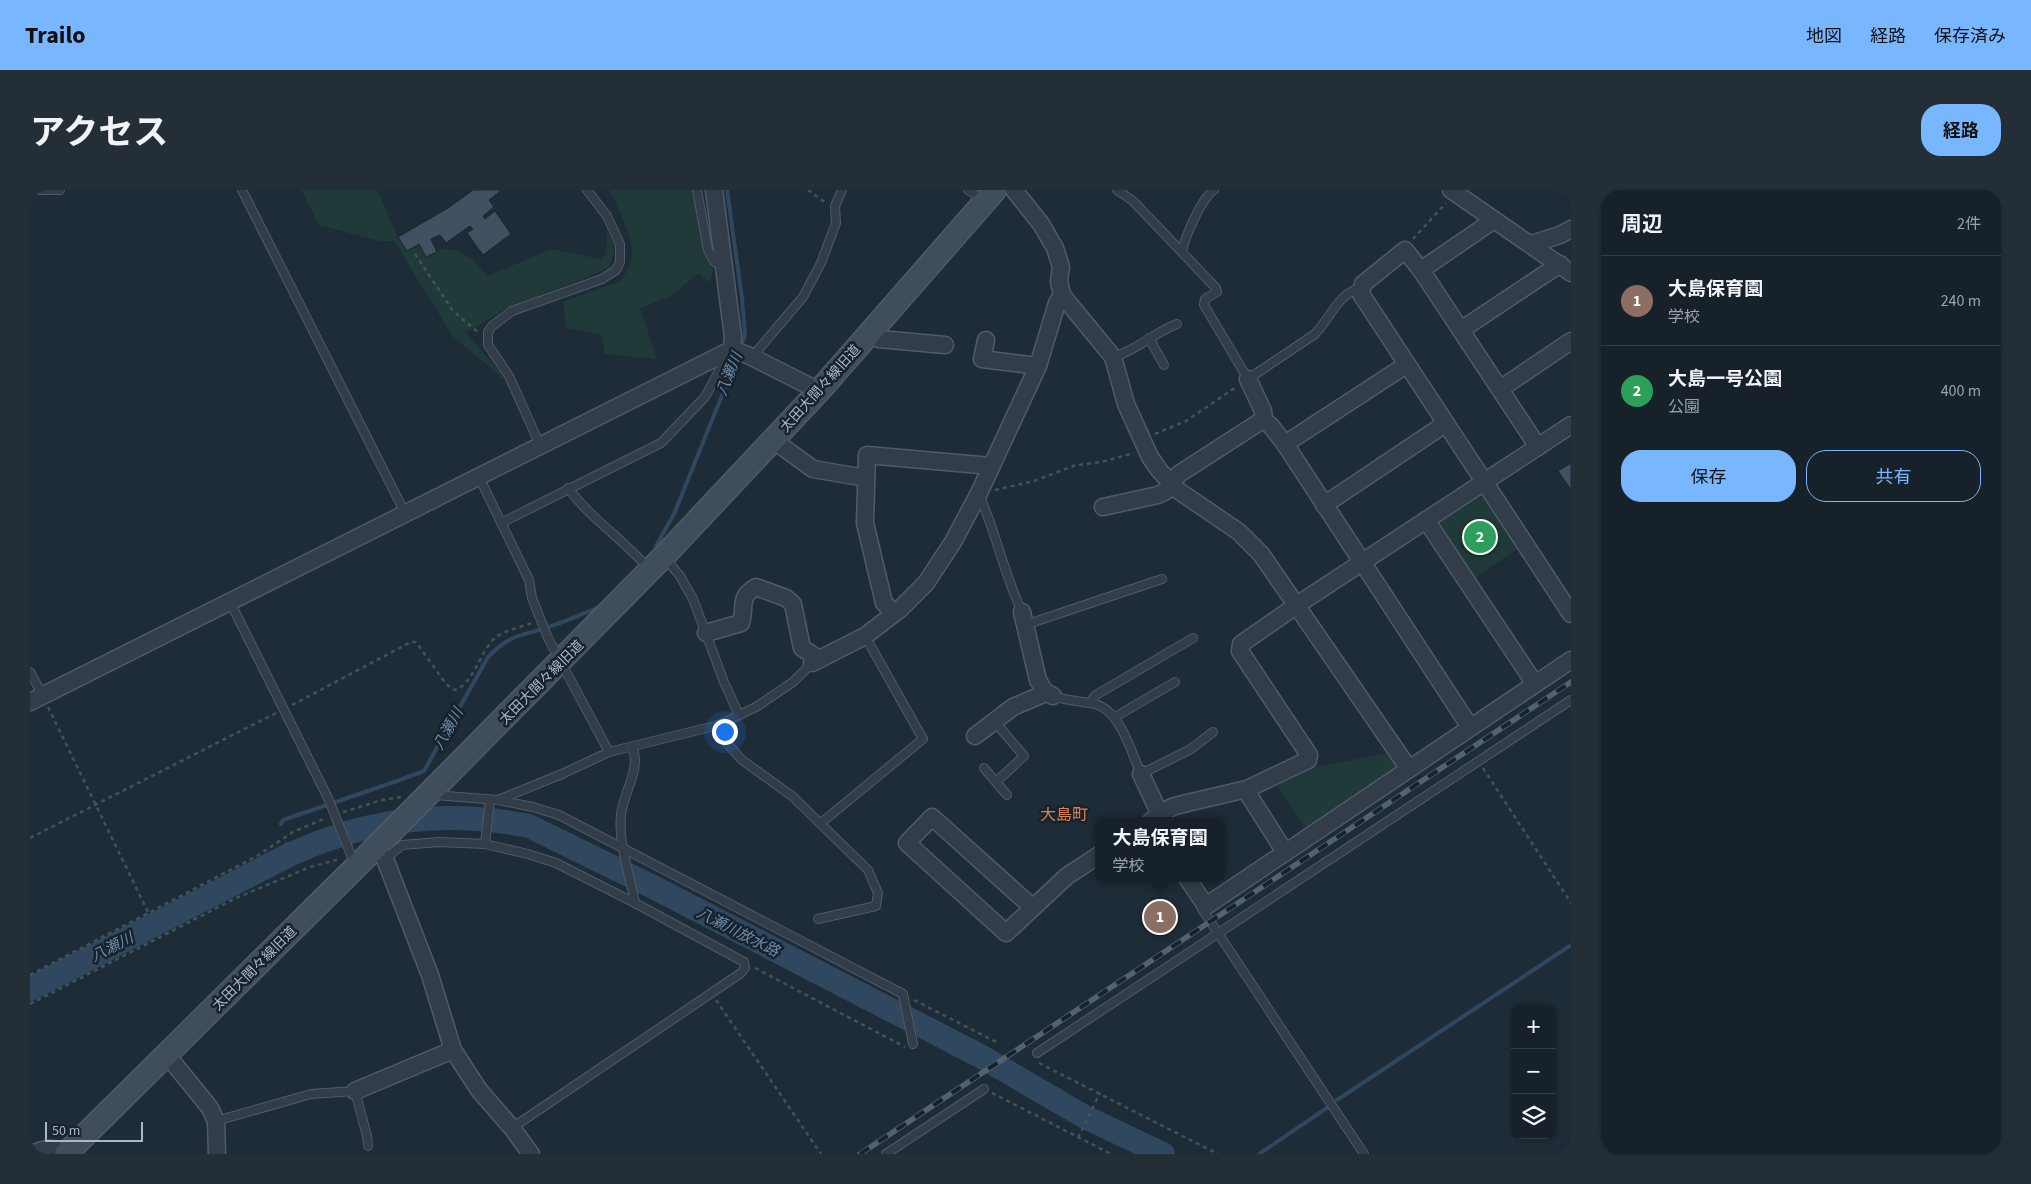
<!DOCTYPE html>
<html lang="ja">
<head>
<meta charset="utf-8">
<style>
  body { margin:0; font-family:"Source Sans 3","Noto Sans JP",sans-serif; background:#232e36; color:#f1f3f6 }
  .controls { position:absolute; right:15px; bottom:15px; display:grid; overflow:hidden; border-radius:10px; box-shadow:0 1px 4px #0004 }
  .controls button { width:45px; height:45px; display:grid; place-items:center; padding:0; border:0; border-bottom:1px solid #353e47; background:#16212a; color:#f1f3f6; font:25px sans-serif }
  .scale { position:absolute; left:15px; bottom:12px; width:98px; box-sizing:border-box; padding-left:5px; border:2px solid #acb8c6; border-top:0; font-size:14px; line-height:18px; white-space:nowrap; color:#acb8c6; -webkit-text-stroke:4px #18222d; paint-order:stroke }
  .you { position:absolute; left:694px; top:541px; width:18px; height:18px; margin:-12px; border:4px solid #fff; border-radius:50%; background:#1a73e8; box-shadow:0 0 0 8px #1a73e833 }
  .badge { display:grid; place-items:center; width:32px; height:32px; border-radius:50%; background:#78b7ff; color:#fff; font-size:16px; font-weight:700 }
  .pin { position:absolute; translate:-50% -50%; border:2px solid #fff; box-shadow:0 1px 5px #0006 }
  .popup { position:absolute; left:1065px; top:627px; width:130px; height:65px; box-sizing:border-box; display:grid; place-content:center; border-radius:10px; background:#16212a; filter:drop-shadow(0 1px 4px #0005); font-size:16px; white-space:nowrap; color:#9ea3a8 }
  .popup b { font-size:19px; color:#f1f3f6 }
  .popup::after { content:''; position:absolute; left:50%; top:100%; margin-left:-10px; border:10px solid transparent; border-top-color:#16212a }
  .list { margin:0; padding:0; list-style:none }
  h2 { display:flex; justify-content:space-between; align-items:center; height:65px; margin:0; padding:0 20px; font-size:21px }
  h2 small { font-size:16px; font-weight:400; color:#9ea3a8 }
  .list li { display:grid; grid-template-columns:32px 1fr auto; gap:15px; align-items:center; box-sizing:border-box; height:90px; padding:0 20px; border-top:1px solid #353e47 }
  .list b { display:block; font-size:19px; white-space:nowrap }
  .list p { margin:0; font-size:16px; white-space:nowrap; color:#9ea3a8 }
  .list em { font-size:16px; font-style:normal; color:#9ea3a8 }
  .actions { display:flex; gap:10px; padding:15px 20px }
  .actions a { flex:1; padding:11px 0; border:1px solid #78b7ff; border-radius:20px; text-align:center; font-size:18px; color:#78b7ff }
  .actions .main { background:#78b7ff; color:#111 }
  .icon { flex:none; width:28px; height:28px; fill:none; stroke:currentColor; stroke-width:2; stroke-linecap:round; stroke-linejoin:round }
  .map { position:relative; flex:none; width:1541px; height:964px; overflow:hidden; border-radius:20px }
  header { display:flex; align-items:center; gap:30px; box-sizing:border-box; height:70px; padding:0 25px; background:#78b7ff; color:#111 }
  header strong { font-size:24px }
  nav { display:flex; gap:28px; margin-inline-start:auto; font-size:18px }
  .intro { display:flex; align-items:center; justify-content:space-between; box-sizing:border-box; height:120px; padding:0 30px }
  h1 { margin:0; font-size:35px }
  .button { padding:12px 22px; border-radius:20px; background:#78b7ff; color:#111; font-size:18px; font-weight:700 }
  main { display:flex; gap:30px; padding:0 30px }
  aside { flex:1; background:#16212a; border-radius:20px; box-shadow:0 1px 4px #0004 }
  .map>svg:first-child { display:block }
</style>
</head>
<body>
<header>
<strong>Trailo</strong>
<nav><a>地図</a><a>経路</a><a>保存済み</a></nav>
</header>
<div class="intro"><h1>アクセス</h1><a class="button">経路</a></div>
<main>
<div class="map">
<svg width="1541" height="964" viewBox="0 0 1541 964">
  <rect width="100%" height="100%" fill="#1e2c38"/>
  <g fill="#203939">
    <path d="M271,0h76l21,47 9,14 12,-7 7,13c5,-2 12,-8 18,-8 18,-1 34,15 43,27l65,-27 49,10 5,-6 1,-23c8,16 10,19 2,37l-28,13 -75,28 -40,25 35,40 1,7 -9,-10 -40,-33 -59,-96h-14l-61,-16z"/>
    <path d="M579,0h83l12,60 10,15 -4,18 -11,-10 -30,24 -29,11 17,51 -52,-5 -4,-20 -35,-6 -3,-26 58,-21c5,-9 11,-18 11,-29 1,-14 -16,-49 -23,-62z"/>
    <polygon points="1457,307 1489,357 1444,389 1411,338 1411,332 1448,308"/>
    <polygon points="1359,563 1367,574 1367,582 1277,640 1245,593 1270,580"/>
  </g>
  <g fill="none" stroke-linecap="round" stroke-linejoin="round">
    <g stroke="#2f475f" stroke-width="4">
      <polyline points="697,0 712,108 715,145 711,157"/>
      <polyline points="626,356 644,324 708,166"/>
      <path d="M251,634l2,-4 114,-39 27,-10 64,-114c25,-26 38,-21 69,-33 14,-5 27,-11 40,-16"/>
      <polyline points="256,654 259,665"/>
      <polyline points="1307,910 1541,755"/>
      <polyline points="1229,964 1297,918"/>
    </g>
    <path stroke="#2f475f" stroke-width="24" d="M0,799l259,-134c77,-36 157,-46 240,-29l126,62 327,169 103,60 78,37"/>
  </g>
  <g fill="#415161" stroke="#1a242f">
    <polygon points="443,0 472,0 459,10 464,17 453,26 455,29 465,21 481,44 453,65 437,43 443,39 440,36 416,53 410,45 401,49 407,62 396,67 389,54 377,61 368,47 418,18"/>
    <polygon points="1541,273 1541,300 1528,281"/>
  </g>
  <g fill="none" stroke-linecap="round" stroke-linejoin="round">
    <g stroke="#4f5b67" stroke-width="10">
      <g id="lane">
        <polyline points="0,0 30,0"/>
        <polyline points="212,0 375,323"/>
        <polyline points="667,0 678,60 684,71 693,78"/>
        <polyline points="938,0 953,9"/>
        <path d="M1087,0l16,11 83,87 1,4 -12,7 -1,6 44,74 67,-45c18,-19 20,-37 46,-47"/>
        <path d="M1152,61c4,-16 19,-52 32,-61"/>
        <polyline points="1119,148 1134,175"/>
        <polyline points="722,167 773,107 791,73 806,33 805,16 812,0"/>
        <path d="M1083,167c23,-6 42,-25 64,-33"/>
        <polyline points="510,255 479,186 458,155 458,142 462,136 482,121 572,89 586,80 590,72 590,54 577,26 557,0"/>
        <polyline points="449,287 499,390 502,408 518,448 579,562"/>
        <path d="M538,298c23,31 55,51 80,80"/>
        <path d="M949,304c17,39 25,80 43,118"/>
        <polyline points="471,333 631,253 675,207 698,164"/>
        <polyline points="635,368 650,386 663,409 694,492 709,525"/>
        <polyline points="200,412 298,608 321,665 325,673"/>
        <polyline points="995,435 1132,389"/>
        <polyline points="0,482 13,506"/>
        <path d="M1023,506c14,5 28,5 42,8 26,7 36,48 46,70l50,-25 22,-17"/>
        <polyline points="1059,513 1066,505 1163,448"/>
        <polyline points="1085,527 1145,492"/>
        <polyline points="965,532 994,566 966,592"/>
        <polyline points="689,535 696,552 712,570 762,606 838,680 848,703 846,716 788,729"/>
        <path d="M602,557c10,22 -9,45 -11,68 -3,28 9,60 14,88"/>
        <polyline points="954,578 977,605"/>
        <polyline points="404,605 468,610 503,617 529,625 873,804 883,854"/>
        <polyline points="468,610 532,584 579,562 689,535 726,517 763,492 782,473"/>
        <polyline points="791,633 893,549 835,446"/>
        <polyline points="455,654 460,610"/>
        <polyline points="355,669 372,655 409,652 455,654 498,664 526,673 605,713 714,772 715,778 711,783 482,938"/>
        <polyline points="1172,719 1334,964"/>
        <polyline points="1007,863 1541,510"/>
        <polyline points="186,931 281,904 325,901 337,946 338,956"/>
        <polyline points="856,964 954,899"/>
      </g>
    </g>
    <g stroke="#4f5b67" stroke-width="19">
      <g id="street">
        <polyline points="984,0 1011,34 1025,58 1031,77 1029,91 1032,105 1083,167 1096,214 1120,267 1129,280 1146,299 1209,342 1231,364 1379,579"/>
        <polyline points="1421,0 1541,83"/>
        <polyline points="1501,54 1530,45 1541,39"/>
        <polyline points="1391,80 1464,30"/>
        <polyline points="1431,140 1530,74"/>
        <polyline points="839,143 849,149 915,155"/>
        <polyline points="956,150 952,169 1008,176"/>
        <polyline points="702,159 722,167 789,201"/>
        <polyline points="1218,189 1233,221 1234,230 1241,236 1255,254 1440,537"/>
        <polyline points="1470,199 1541,151"/>
        <polyline points="743,250 783,279 836,288"/>
        <polyline points="1255,254 1376,175"/>
        <polyline points="1508,257 1391,80 1375,60 1333,94 1331,104 1541,424"/>
        <polyline points="1294,315 1415,234"/>
        <polyline points="1073,317 1128,305 1136,301 1149,284 1228,233 1234,230"/>
        <polyline points="1396,330 1505,494"/>
        <polyline points="992,422 1008,490 1015,502 1023,506"/>
        <polyline points="864,423 854,413 835,333 837,265 961,276"/>
        <path d="M676,443l35,-10c5,-17 -3,-26 15,-36l30,11 7,6 9,44 17,11"/>
        <polyline points="782,473 835,446 869,420 896,393 923,352 949,303 1008,176 1027,113 1032,105"/>
        <polyline points="0,512 699,161 702,159 703,147 684,0"/>
        <polyline points="945,546 983,517 1009,506 1015,502"/>
        <polyline points="1111,584 1133,631"/>
        <polyline points="1217,599 1220,607 1255,662"/>
        <polyline points="1121,631 1142,617 1157,613 1217,599 1278,570 1279,565 1275,559 1210,461 1211,454 1267,415 1541,235"/>
        <polyline points="345,658 355,669 400,785 423,860 449,900 482,938 501,964"/>
        <polyline points="1157,688 1176,716 1541,470"/>
        <polyline points="1002,717 902,627 877,653 976,743 1037,686 1069,665"/>
        <polyline points="137,865 180,918 186,931 187,964"/>
        <polyline points="325,901 423,860"/>
        <path d="M2,964c13,-6 21,-8 34,0"/>
      </g>
    </g>
    <g stroke="#4f5b67" stroke-width="25">
      <polyline id="secondary" points="36,964 345,658 634,366 789,201 965,0"/>
    </g>
    <g stroke="#3e5657" stroke-width="2.5" stroke-dasharray="4 4" stroke-linecap="butt">
      <polyline points="778,0 796,13"/>
      <polyline points="1383,49 1416,13"/>
      <polyline points="385,64 423,121 448,142"/>
      <polyline points="1125,244 1156,231 1206,197"/>
      <polyline points="965,300 1004,291 1046,275 1071,272 1104,263"/>
      <path d="M262,515l119,-63h5l30,42 8,6c19,-4 26,-39 41,-52 10,-8 26,-11 37,-15"/>
      <polyline points="18,517 118,722"/>
      <polyline points="1453,578 1541,713"/>
      <polyline points="313,622 352,610 371,607"/>
      <polyline points="0,648 246,523"/>
      <polyline points="725,778 875,857"/>
      <polyline points="0,785 227,666 263,642 296,628"/>
      <polyline points="686,810 791,964"/>
      <polyline points="884,810 966,852"/>
      <polyline points="0,814 206,708 280,677 310,669"/>
      <polyline points="1009,873 1188,964"/>
      <polyline points="962,903 1081,964"/>
      <polyline points="1048,948 1070,903"/>
    </g>
    <use href="#lane" stroke="#323d49" stroke-width="8"/>
    <use href="#street" stroke="#323d49" stroke-width="16"/>
    <use href="#secondary" stroke="#404d5c" stroke-width="22"/>
    <g stroke="#536270" stroke-width="5.5">
      <polyline id="rail" points="830,964 1541,492"/>
    </g>
    <use href="#rail" stroke="#18222d" stroke-width="4" stroke-dasharray="11" stroke-linecap="butt"/>
  </g>
  <g text-anchor="middle" stroke-width="5" stroke-linejoin="round" paint-order="stroke">
    <g font-size="14" fill="#acb8c6" stroke="#18222d">
      <text transform="translate(790 198) rotate(-48)" y="5">太田大間々線旧道</text>
      <text transform="translate(511 492) rotate(-45)" y="5">太田大間々線旧道</text>
      <text transform="translate(224 778) rotate(-45)" y="5">太田大間々線旧道</text>
    </g>
    <g font-size="15" font-style="italic" fill="#6a8cac" stroke="#18222d">
      <text transform="translate(699 184) rotate(-68)" y="5">八瀬川</text>
      <text transform="translate(418 539) rotate(-61)" y="5">八瀬川</text>
      <text transform="translate(708 742) rotate(27)" y="5">八瀬川放水路</text>
      <text transform="translate(82 757) rotate(-27)" y="5">八瀬川</text>
    </g>
    <g font-size="16" fill="#db8252" stroke="#18222d">
      <text x="1034" y="630">大島町</text>
    </g>
  </g>
</svg>
<div class="controls">
<button>+</button>
<button>−</button>
<button><svg class="icon" aria-label="layers" viewBox="0 0 24 24"><path d="M12 4l9 5-9 5-9-5zM3 14l9 5 9-5"/></svg></button>
</div>
<div class="scale">50 m</div>
<div class="you"></div>
<div class="pin badge" style="left:1130px;top:727px;background:#8d6e63">1</div>
<div class="popup"><b>大島保育園</b>学校</div>
<div class="pin badge" style="left:1450px;top:347px;background:#2e9e5b">2</div>
</div>
<aside>
<h2>周辺<small>2件</small></h2>
<ul class="list">
<li><span class="badge" style="background:#8d6e63">1</span><div><b>大島保育園</b><p>学校</p></div><em>240 m</em></li>
<li><span class="badge" style="background:#2e9e5b">2</span><div><b>大島一号公園</b><p>公園</p></div><em>400 m</em></li>
</ul>
<div class="actions"><a class="main">保存</a><a>共有</a></div>
</aside>
</main>
</body>
</html>
